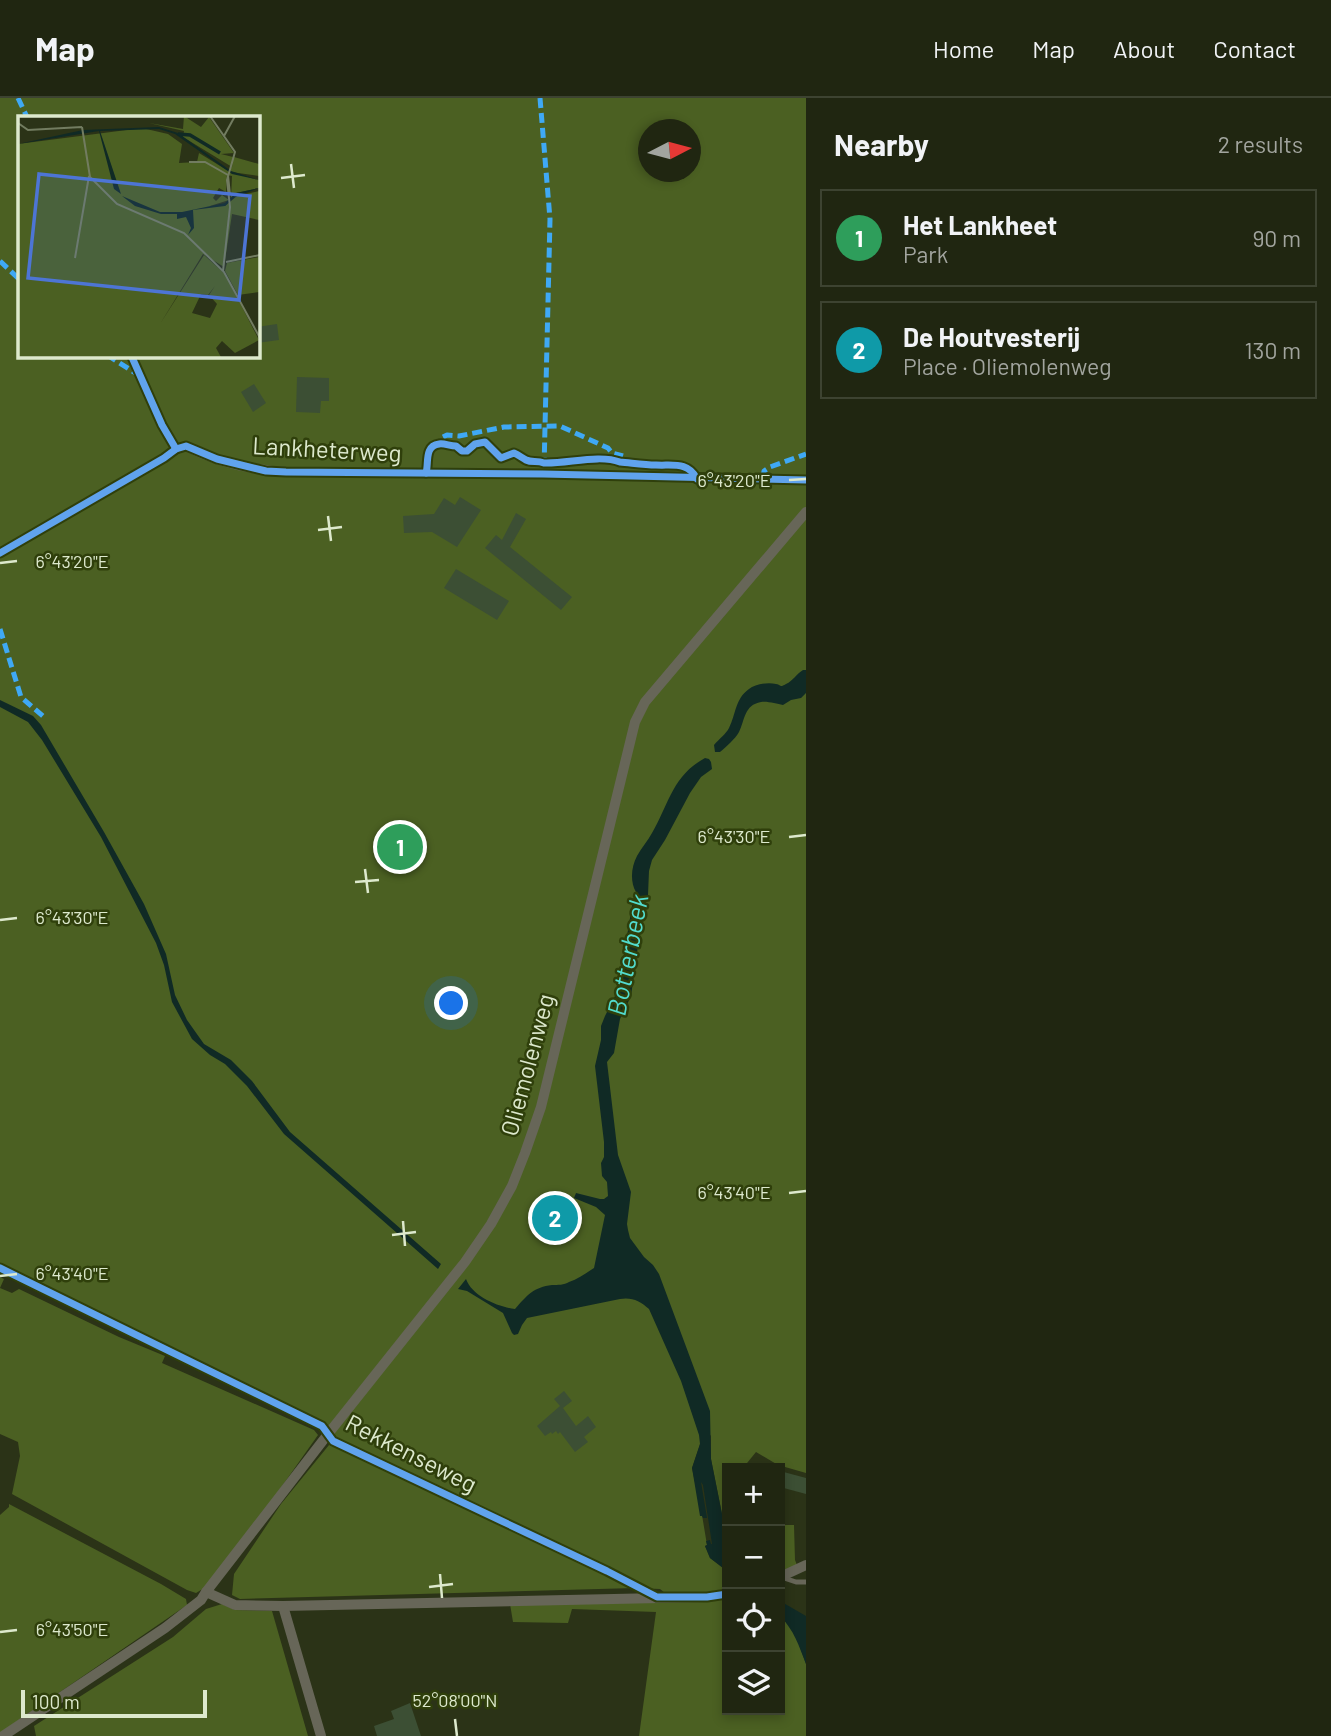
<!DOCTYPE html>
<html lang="en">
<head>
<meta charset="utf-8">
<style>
  body { margin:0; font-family:Barlow,sans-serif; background:#282e1a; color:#f1f3f6 }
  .controls { position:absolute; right:21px; bottom:21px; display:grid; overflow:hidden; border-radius:0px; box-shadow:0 4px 10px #0003 }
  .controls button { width:63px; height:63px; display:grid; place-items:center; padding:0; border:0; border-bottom:2px solid #3d4331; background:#202611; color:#f1f3f6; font:35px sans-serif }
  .compass { position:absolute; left:638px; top:21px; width:63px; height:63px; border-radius:50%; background:#202611; box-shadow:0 4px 10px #0003; rotate:84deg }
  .scale { position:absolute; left:21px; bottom:18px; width:186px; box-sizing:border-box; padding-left:7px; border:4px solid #dde9cd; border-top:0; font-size:19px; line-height:24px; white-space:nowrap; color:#dde9cd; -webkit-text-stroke:5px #2f3f0b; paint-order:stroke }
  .you { position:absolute; left:452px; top:906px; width:24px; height:24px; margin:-18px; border:5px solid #fff; border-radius:50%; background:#1a73e8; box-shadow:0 0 0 10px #1a73e833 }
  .badge { display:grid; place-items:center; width:46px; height:46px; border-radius:50%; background:#bca0f2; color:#fff; font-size:23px; font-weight:700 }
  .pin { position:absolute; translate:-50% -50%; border:4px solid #fff; box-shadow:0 2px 7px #0006 }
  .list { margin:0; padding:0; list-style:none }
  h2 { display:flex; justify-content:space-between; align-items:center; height:91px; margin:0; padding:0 28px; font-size:30px }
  h2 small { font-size:23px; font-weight:400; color:#a2a59f }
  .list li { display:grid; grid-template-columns:46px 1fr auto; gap:21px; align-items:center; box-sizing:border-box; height:98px; margin:0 14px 14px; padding:0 14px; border:2px solid #3d4331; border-radius:0px }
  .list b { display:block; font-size:26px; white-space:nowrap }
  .list p { margin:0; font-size:23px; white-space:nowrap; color:#a2a59f }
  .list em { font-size:23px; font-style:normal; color:#a2a59f }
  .icon { flex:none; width:38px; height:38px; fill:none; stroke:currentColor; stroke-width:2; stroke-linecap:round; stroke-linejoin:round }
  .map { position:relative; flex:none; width:806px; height:1638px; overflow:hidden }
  header { display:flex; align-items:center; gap:42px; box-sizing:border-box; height:98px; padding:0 35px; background:#202611; border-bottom:2px solid #3d4331 }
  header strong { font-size:33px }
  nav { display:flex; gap:38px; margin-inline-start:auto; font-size:24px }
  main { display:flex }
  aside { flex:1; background:#202611 }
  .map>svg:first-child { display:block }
</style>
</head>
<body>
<header>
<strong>Map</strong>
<nav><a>Home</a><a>Map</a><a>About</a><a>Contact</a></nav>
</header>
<main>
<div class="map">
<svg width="806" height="1638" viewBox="0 0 806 1638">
  <rect width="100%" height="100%" fill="#2b3317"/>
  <g fill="#4b6022" fill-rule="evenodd">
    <path d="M0,0h806v1375l-28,-8 -22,-13 -13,16h-16v71l-16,-80v-24l-11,9 -8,24 10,47 5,30 -2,1 5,12 17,13v19l-13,2 -49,1 -5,-4 -25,-1 -395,11 -8,-4 2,-21 47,-70 48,-59 -3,-19 -326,-163zM19,19h238v238h-238zM648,32h42v42h-42z"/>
    <polygon points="0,1179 4,1181 0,1190 12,1195 19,1191 119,1239 165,1258 162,1265 314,1332 318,1337 263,1415 206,1489 196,1495 187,1492 12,1396 20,1358 18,1344 0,1336"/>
    <polygon points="9,1406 161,1486 186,1501 187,1507 0,1635 0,1417 9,1409"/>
    <polygon points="780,1427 794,1427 795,1462 797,1467 780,1475"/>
    <polygon points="727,1498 727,1612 780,1612 780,1518 789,1527 796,1538 806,1566 806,1638 639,1638 656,1514 572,1511 568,1525 513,1524 510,1506"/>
    <polygon points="222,1506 235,1512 272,1513 308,1638 36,1638 34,1628 173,1539 206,1511"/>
  </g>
  <g fill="#102a25">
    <path d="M803,572h3v23l-5,5 -10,2 -8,5c-6,-1 -15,-4 -22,-3 -17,3 -16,18 -22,30 -4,7 -13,15 -19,20h-5l-1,-7c5,-6 12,-11 15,-17 7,-14 6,-29 20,-39 6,-5 19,-7 27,-5 6,1 3,4 10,0 7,-3 10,-10 17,-14z"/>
    <polygon points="0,602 33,618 41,627 104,734 144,806 166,856 175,897 187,922 204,946 231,962 252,983 290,1034 441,1166 438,1171 284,1036 247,988 225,966 210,957 192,941 172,904 164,867 156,845 101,739 42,642 28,624 0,609"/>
    <path d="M705,660l4,1 2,3 1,7 -11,8 -11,16 -25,47 -13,20 -3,11 -1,24 -5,15 -12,86 -11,23 -6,34 -7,9 11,93 13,37 -4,32 1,6 2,8 14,19 9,8 6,9 51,137 1,48 16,80v32l-17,-13 -5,-12 2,-1 -1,-4 4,-1 1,4h1l-9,-59 -2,-3 6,36h-4l-1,-2h-2l-8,-48 8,-24 -1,-9 -18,-54 -32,-72c-9,-8 -17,-12 -29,-10l-93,19 -5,7 -4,9 -4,1 -2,-2 -9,-20 -36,-22 -9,-2 8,-10c6,17 32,28 49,30 12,-14 19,-22 37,-24 6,0 12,0 17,-3 9,-3 17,-9 25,-14l11,-53 -9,-8 -22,-9 2,-5 24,6h4l4,-3 -1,-14 -5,-6 -1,-13 3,-6v-15l-9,-76 6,-26v-14l4,-10 13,-26 15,-90 3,-8c-6,-10 -5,-25 1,-36 4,-8 11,-15 15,-23 17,-29 20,-57 53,-75z"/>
    <path d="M780,1503l26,15v48c-7,-18 -12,-34 -26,-48z"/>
  </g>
  <g fill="#3c4f34">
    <polygon points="277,226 279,242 257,245 257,229"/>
    <polygon points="297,279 329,280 329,303 321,303 320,315 296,314"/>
    <polygon points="254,286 266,305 253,314 241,294"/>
    <polygon points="460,399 481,412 457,449 432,434 404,435 403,418 434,416 444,400 455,407"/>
    <polygon points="516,415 526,421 510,449 572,499 561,512 485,450 496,437 502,442"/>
    <polygon points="456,471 509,503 497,522 444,490"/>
    <polygon points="577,1107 580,1125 533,1132 530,1114"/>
    <polygon points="564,1293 572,1303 563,1310 576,1328 588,1318 596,1329 584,1339 588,1344 575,1354 560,1334 558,1336 556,1333 552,1336 551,1334 545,1338 537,1328 560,1308 554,1301"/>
    <polygon points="780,1373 806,1380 806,1396 780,1389"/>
    <polygon points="410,1605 421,1638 377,1638 374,1628 394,1621 391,1613"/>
  </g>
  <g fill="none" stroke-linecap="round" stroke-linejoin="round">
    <polyline stroke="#676658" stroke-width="5" points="784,1480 796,1484 806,1484"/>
    <g stroke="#676658" stroke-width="10">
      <path d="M186,348c31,16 66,24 100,26l257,2 263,6"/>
      <polyline points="780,1479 806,1467"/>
      <polyline points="206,1494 235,1507 283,1508 707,1499 727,1496"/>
      <polyline points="283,1508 321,1638"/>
      <polyline points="3,1638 165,1530 201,1502 206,1494 328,1336 465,1164 491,1126 512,1088 525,1055 541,1009 635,624 645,604 806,414"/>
    </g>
    <g stroke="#3fa9f5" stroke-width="5" stroke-dasharray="10 5" stroke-linecap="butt">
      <polyline points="18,0 27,19"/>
      <polyline points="540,0 550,121 544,371"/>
      <polyline points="0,163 19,181"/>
      <polyline points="107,257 137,276"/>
      <polyline points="443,339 447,337 459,338 504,329 560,328 608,350 612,355 623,358"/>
      <polyline points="763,380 764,373 770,369 806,356"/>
      <polyline points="0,531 21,599 44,619"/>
    </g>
    <g stroke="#2f3f0b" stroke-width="11">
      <g id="cycleway">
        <polyline points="131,257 162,327 176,351"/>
        <path d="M426,375c3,-10 -2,-27 13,-29 5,-1 11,2 17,2l6,5h5l8,-7 10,-2 16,16 13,-5c5,2 8,5 12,7 6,3 11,0 18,3 23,1 55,-9 76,-1 12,1 24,3 36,3 16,1 32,-4 41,14"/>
        <polyline points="0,455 164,360 176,351 186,348 217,361 266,373 286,374 543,376 806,382"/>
        <polyline points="0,1170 322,1328 333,1343 607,1473 657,1499 707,1499 727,1496"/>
      </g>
    </g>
    <use href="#cycleway" stroke="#60a3ed" stroke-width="7"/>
  </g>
  <path fill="none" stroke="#dde9cd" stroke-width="2.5" d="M291,66l3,24M281,80l24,-3M789,382l17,-1M328,418l3,25M318,432l24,-3M0,465l17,-2M789,739l17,-2M365,771l3,24M355,784l24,-2M0,822l17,-2M789,1095l17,-2M403,1123l2,25M392,1137l24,-3M0,1178l17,-2M440,1476l2,24M429,1489l24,-3M0,1534l17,-2M455,1621l2,17"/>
  <g text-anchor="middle" stroke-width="5" stroke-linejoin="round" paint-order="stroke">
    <g font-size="24" fill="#dde9cd" stroke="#2f3f0b">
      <text transform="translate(327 352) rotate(3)" y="8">Lankheterweg</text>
      <text transform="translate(528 967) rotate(-75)" y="8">Oliemolenweg</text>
      <text transform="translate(411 1356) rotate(27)" y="8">Rekkenseweg</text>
    </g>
    <g font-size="26" font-style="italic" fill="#52dcce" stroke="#2f3f0b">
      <text transform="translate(628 857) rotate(-79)" y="9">Botterbeek</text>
    </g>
  </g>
  <g transform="translate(18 18)">
    <rect width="242" height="242" fill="#2b3317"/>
    <path d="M166,0l17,11 8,-10 25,36 -13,1 12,3 -1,10 -49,-30 1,-6 -35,-8 34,6zM124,12l26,6 14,10 -3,19 18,-1 2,-9 31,19 4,-15 25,7v12l-28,-4 28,8v8l-23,5 -5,5 1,-22 -5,-1 -1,17 -7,-4 -6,10 3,3 6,-6 7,5 -19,6h15l12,-10 22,-5v29l-27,-6 -8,53 -21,-13 -43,70 44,-69 21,19 34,66 -24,13 -13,-12 -6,7 5,9h-203v-213zM197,170l-6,9 8,9 -7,14 -18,-5 9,-19 7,1zM241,141v35l-21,3 -13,-24 2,-8z" fill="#4b6022" fill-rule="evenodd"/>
    <path d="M141,11l19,6 53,38 28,9 -27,-6 -57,-40 -16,-5 -59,2 21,63 -7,-5 -15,-58 -81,13 65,-14zM241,72l-24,9 -10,9 -32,4 1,18 -6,7 3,-7 -5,-11 -9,2v-5h-16l-26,-8 -13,-10 38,16h22l43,-9 11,-10z" fill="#102a25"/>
    <path fill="none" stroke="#102a25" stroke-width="3.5" d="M160,18l12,1 30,18"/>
    <path fill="none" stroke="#727c60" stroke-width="2" d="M192,0l25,36 -8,28 3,27 -7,64M0,7l10,7 54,-3M64,11l8,50 27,27 67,29 40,39 36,66M206,20l11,-20M171,46h16l23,13 2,20M57,142l14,-82M208,146l34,-7"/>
    <path fill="#4d75d5" fill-opacity="0.15" stroke="#4d75d5" stroke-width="3.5" d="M21,58l211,22 -11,104 -211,-22z"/>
    <rect width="242" height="242" fill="none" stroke="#dde9cd" stroke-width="3.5"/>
  </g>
  <g font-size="18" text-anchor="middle" fill="#dde9cd" stroke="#2f3f0b" stroke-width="5" stroke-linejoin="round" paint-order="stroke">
    <text x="734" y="389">6°43'20"E</text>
    <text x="72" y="470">6°43'20"E</text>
    <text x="734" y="745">6°43'30"E</text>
    <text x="72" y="826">6°43'30"E</text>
    <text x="734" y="1101">6°43'40"E</text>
    <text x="72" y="1182">6°43'40"E</text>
    <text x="72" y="1538">6°43'50"E</text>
    <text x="455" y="1609">52°08'00"N</text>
  </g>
</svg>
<div class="controls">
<button>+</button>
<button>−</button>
<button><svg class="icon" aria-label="locate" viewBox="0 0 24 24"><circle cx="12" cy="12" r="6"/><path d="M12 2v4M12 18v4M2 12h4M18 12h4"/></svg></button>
<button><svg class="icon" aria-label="layers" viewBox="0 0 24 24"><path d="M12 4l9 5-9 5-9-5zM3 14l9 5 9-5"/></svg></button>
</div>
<svg class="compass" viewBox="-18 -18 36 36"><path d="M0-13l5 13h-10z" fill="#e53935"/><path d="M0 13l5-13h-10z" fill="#a2a59f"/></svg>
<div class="scale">100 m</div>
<div class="you"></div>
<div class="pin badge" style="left:400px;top:749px;background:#2e9e5b">1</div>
<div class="pin badge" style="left:555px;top:1120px;background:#0f9aa8">2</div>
</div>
<aside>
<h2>Nearby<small>2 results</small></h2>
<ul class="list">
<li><span class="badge" style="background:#2e9e5b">1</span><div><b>Het Lankheet</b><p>Park</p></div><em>90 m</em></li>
<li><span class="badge" style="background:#0f9aa8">2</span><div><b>De Houtvesterij</b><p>Place · Oliemolenweg</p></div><em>130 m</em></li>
</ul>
</aside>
</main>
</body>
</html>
